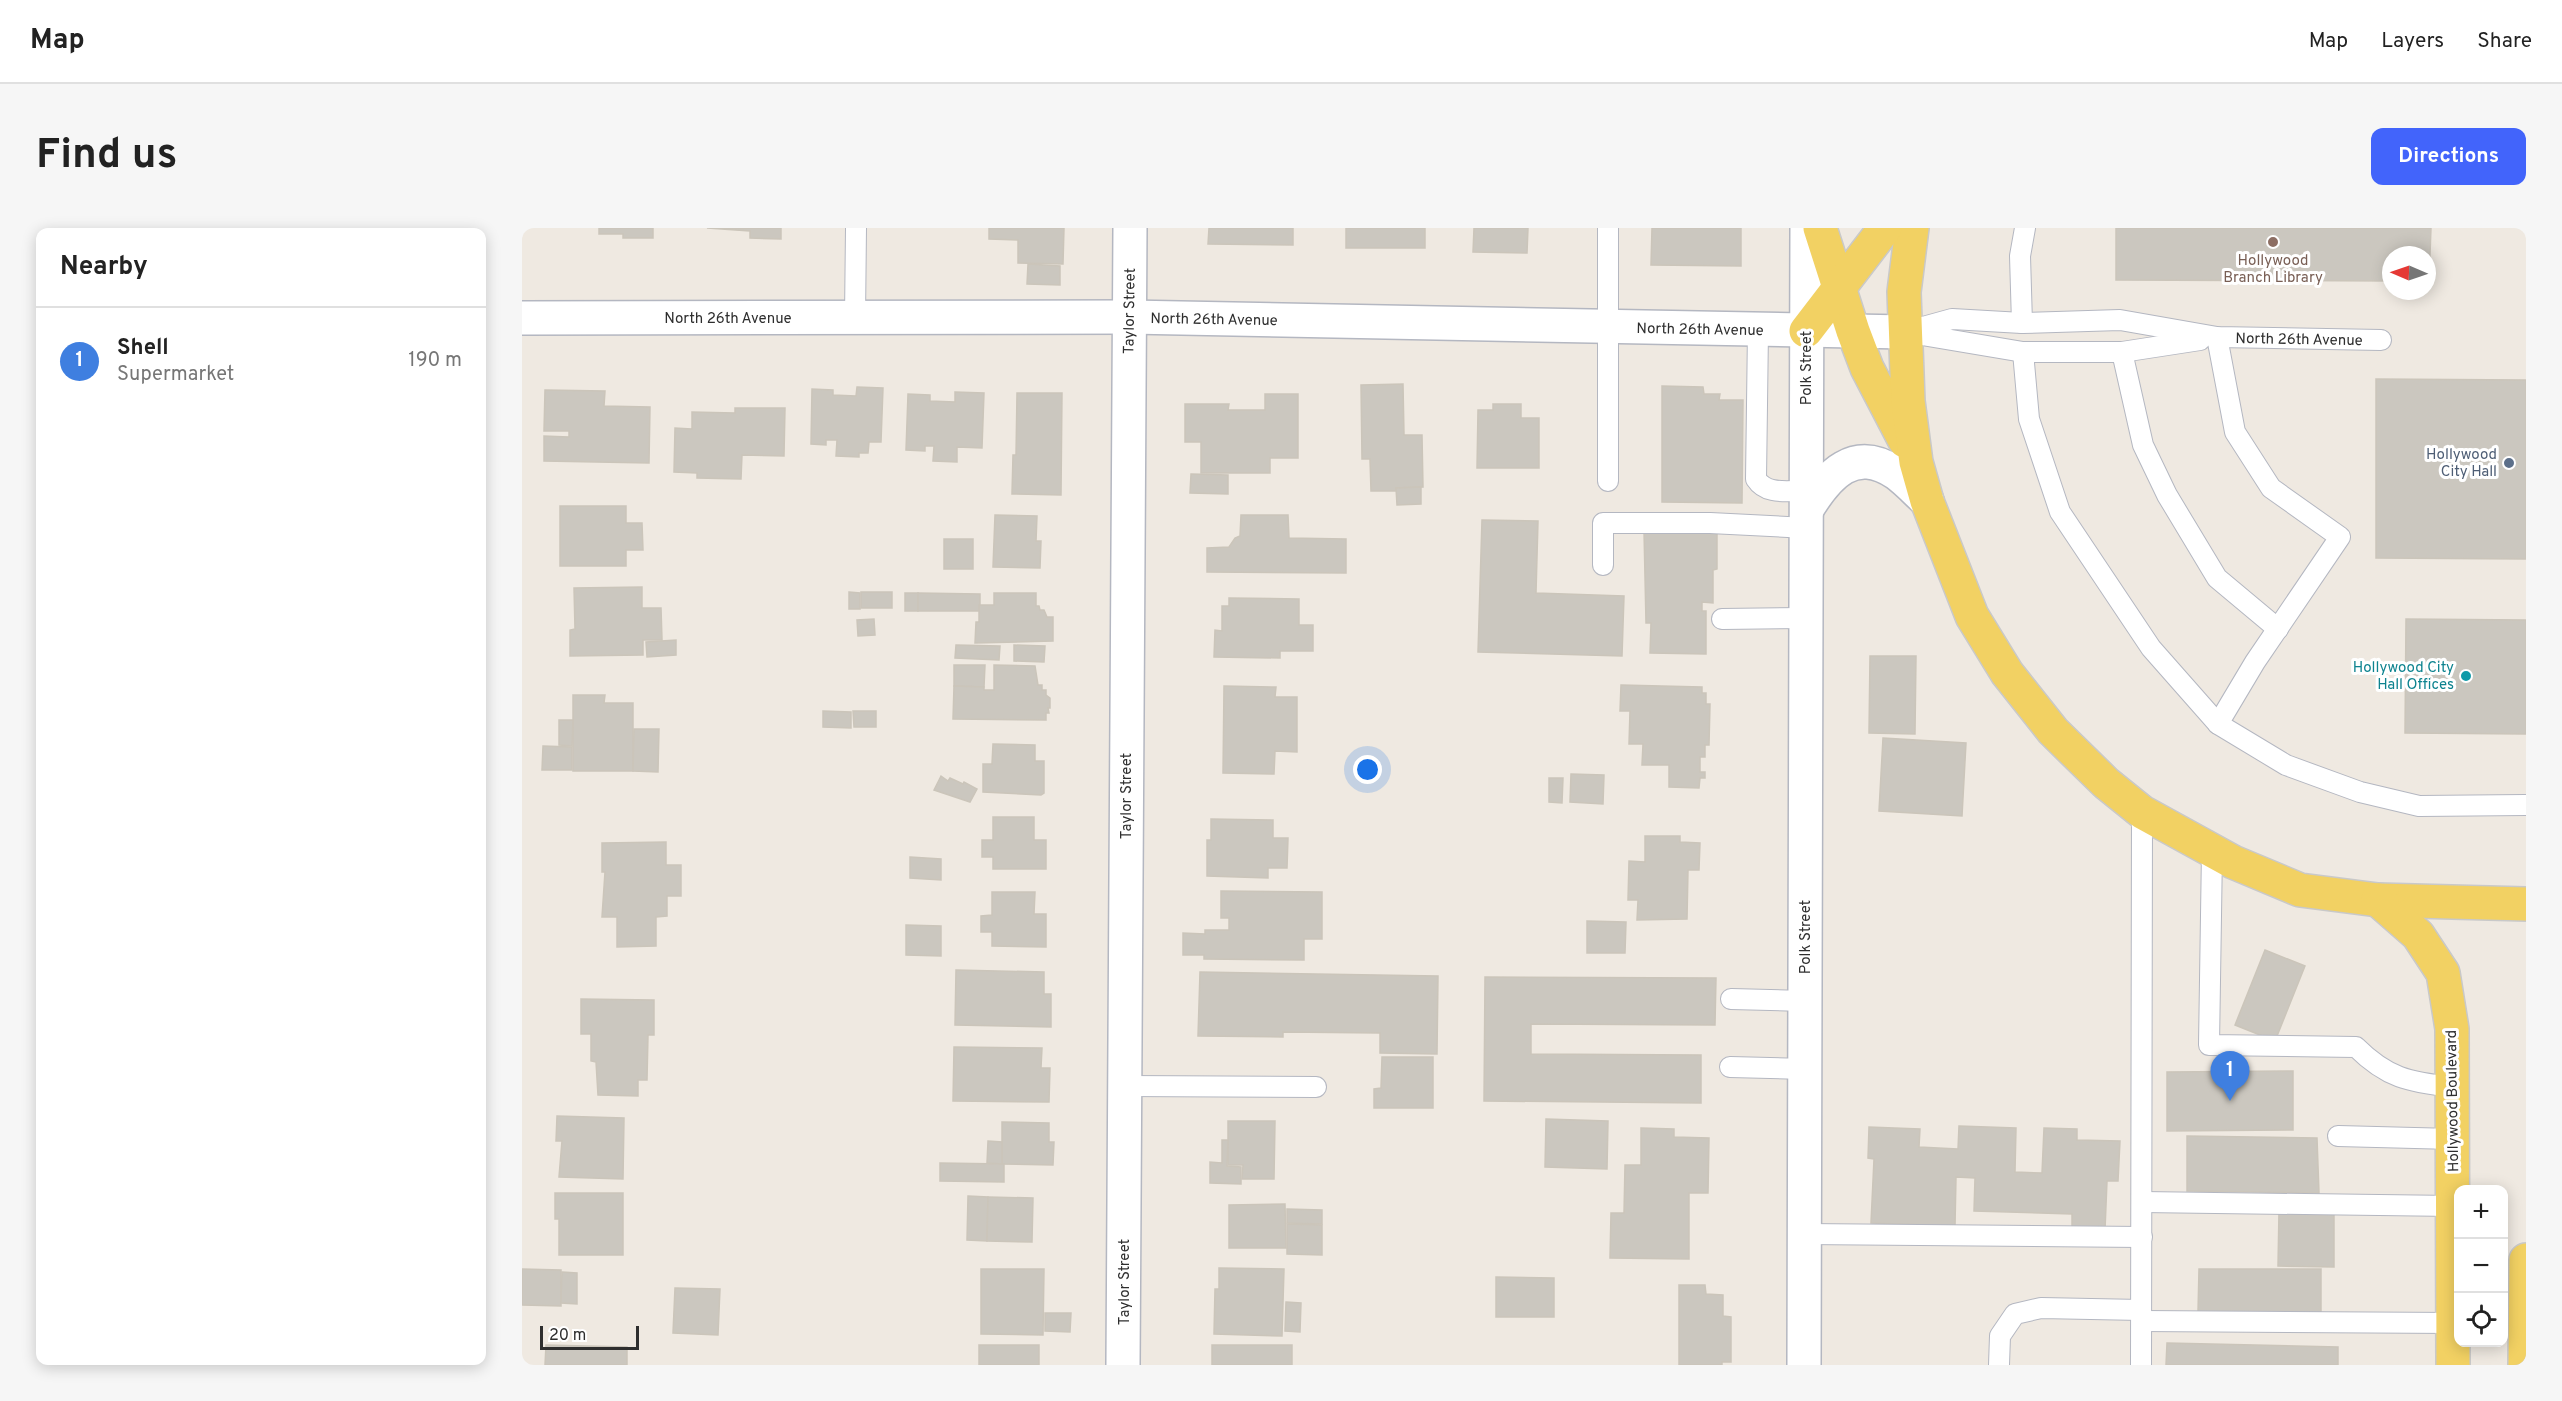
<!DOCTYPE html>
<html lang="en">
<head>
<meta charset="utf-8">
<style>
  body { margin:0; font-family:Overpass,sans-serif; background:#f6f6f6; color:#222 }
  .controls { position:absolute; right:18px; bottom:18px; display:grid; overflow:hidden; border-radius:12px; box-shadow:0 3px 15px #0003 }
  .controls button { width:54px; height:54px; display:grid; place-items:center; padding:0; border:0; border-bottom:2px solid #e0e0e0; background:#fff; color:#222; font:30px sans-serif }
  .compass { position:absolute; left:1860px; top:18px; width:54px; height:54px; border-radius:50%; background:#fff; box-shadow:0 3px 15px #0003; rotate:272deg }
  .scale { position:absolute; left:18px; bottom:15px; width:99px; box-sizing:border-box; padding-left:6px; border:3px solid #2e2e2e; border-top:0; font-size:16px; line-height:21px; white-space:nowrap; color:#2e2e2e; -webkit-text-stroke:4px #fff; paint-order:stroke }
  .you { position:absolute; left:846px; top:542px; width:21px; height:21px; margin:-15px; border:4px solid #fff; border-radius:50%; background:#1a73e8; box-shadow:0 0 0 9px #1a73e833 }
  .badge { display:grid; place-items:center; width:39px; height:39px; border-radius:50%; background:#4264fb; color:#fff; font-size:20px; font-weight:700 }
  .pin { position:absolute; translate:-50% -50px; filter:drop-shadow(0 2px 3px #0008) }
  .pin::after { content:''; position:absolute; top:32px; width:21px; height:18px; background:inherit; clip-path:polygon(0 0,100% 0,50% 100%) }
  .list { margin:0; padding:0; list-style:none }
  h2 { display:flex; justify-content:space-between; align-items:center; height:78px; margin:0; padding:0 24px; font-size:26px }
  h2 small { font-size:20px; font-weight:400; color:#767676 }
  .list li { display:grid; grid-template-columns:39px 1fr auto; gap:18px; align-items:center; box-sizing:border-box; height:108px; padding:0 24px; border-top:2px solid #e0e0e0 }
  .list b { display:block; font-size:22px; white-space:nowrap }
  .list p { margin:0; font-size:20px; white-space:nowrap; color:#767676 }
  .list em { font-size:20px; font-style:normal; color:#767676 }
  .icon { flex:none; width:33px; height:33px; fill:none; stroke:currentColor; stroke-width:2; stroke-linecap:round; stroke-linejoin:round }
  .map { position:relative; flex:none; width:2004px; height:1137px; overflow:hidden; border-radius:12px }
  header { display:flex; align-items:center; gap:36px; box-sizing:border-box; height:84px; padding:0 30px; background:#fff; border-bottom:2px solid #e0e0e0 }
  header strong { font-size:28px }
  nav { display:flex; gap:33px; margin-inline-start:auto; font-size:21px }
  .intro { display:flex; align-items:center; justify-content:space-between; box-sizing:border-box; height:144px; padding:0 36px }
  h1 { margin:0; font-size:42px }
  .button { padding:15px 27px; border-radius:12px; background:#4264fb; color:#fff; font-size:21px; font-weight:700 }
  main { display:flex; gap:36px; padding:0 36px }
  aside { flex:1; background:#fff; border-radius:12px; box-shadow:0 3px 15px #0003 }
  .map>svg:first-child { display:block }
</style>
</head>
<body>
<header>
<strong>Map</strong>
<nav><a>Map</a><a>Layers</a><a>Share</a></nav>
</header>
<div class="intro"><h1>Find us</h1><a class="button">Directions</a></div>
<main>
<aside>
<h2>Nearby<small></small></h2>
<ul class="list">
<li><span class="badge" style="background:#3f7fe0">1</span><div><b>Shell</b><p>Supermarket</p></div><em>190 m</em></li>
</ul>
</aside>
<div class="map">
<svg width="2004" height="1137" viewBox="0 0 2004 1137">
  <rect width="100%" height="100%" fill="#efe9e1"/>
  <g fill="#cbc7bf" stroke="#cbc5ba" stroke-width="1.5">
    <polygon points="77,0 131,0 131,10 101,10 101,6 77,6"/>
    <polygon points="185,0 259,0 259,11 228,10 228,3"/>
    <polygon points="467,0 542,0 541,36 496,35 496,12 467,11"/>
    <polygon points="687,0 771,0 771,17 686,16"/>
    <rect x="824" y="0" width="79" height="20"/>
    <polygon points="952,0 1006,0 1005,25 951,24"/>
    <polygon points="1130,0 1219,0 1219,38 1129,37"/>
    <polygon points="1594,0 1909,0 1907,53 1905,53 1905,27 1869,27 1869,53 1594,52"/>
    <polygon points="506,36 538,38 538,57 505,56"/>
    <polygon points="1854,151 2004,152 2004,331 1854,330"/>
    <polygon points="881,156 882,207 900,207 901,259 874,260 874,263 849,263 848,231 840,231 839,157"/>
    <polygon points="1140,158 1181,159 1182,166 1198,166 1197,172 1221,172 1220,275 1140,274"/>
    <polygon points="335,159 361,160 359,214 347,214 346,225 337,225 337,229 314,228 315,212 304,212 304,217 289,216 290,161 311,162 311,167 334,168"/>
    <polygon points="23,162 83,163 82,178 128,179 127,235 22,233 22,208 47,209 47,203 22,203"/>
    <polygon points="433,164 462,165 460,220 435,219 435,234 411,233 412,218 403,218 403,223 384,222 386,166 408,167 408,173 433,174"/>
    <polygon points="495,165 540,165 539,267 490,266 491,227 494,227"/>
    <polygon points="743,166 776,166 776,230 748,230 748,245 679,245 679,214 663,214 663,176 707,176 706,182 743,182"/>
    <polygon points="971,176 999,176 999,190 1017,190 1017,240 955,240 956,182 971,182"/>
    <polygon points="213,180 263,180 262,228 220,227 219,251 175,250 175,245 152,244 153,200 170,201 170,184 213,185"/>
    <polygon points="669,246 706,247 706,266 668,265"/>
    <polygon points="899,259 899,276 875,277 874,260"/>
    <polygon points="38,278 104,278 104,295 120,295 121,322 104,322 104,338 38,338"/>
    <polygon points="473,287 515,288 514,313 519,313 518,340 471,339"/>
    <polygon points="719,287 766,287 767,310 824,311 824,345 685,344 685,320 707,319 713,310 718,308"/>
    <polygon points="960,292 1016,293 1014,365 1102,368 1100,428 956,424"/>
    <polygon points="1122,303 1195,304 1195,341 1191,342 1191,375 1180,374 1180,383 1184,383 1184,426 1128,425 1129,395 1124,395"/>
    <rect x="422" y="311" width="29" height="30"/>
    <polygon points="120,359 120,380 139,380 140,412 121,412 121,427 48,428 48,402 53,401 52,360"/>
    <polygon points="327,364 338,365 338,381 327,381"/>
    <rect x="339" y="364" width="31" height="16"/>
    <rect x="383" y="365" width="13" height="18"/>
    <polygon points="396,365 458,366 458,383 396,383"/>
    <polygon points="472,365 514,365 514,378 517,378 518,382 522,382 525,389 531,389 531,413 453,415 454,394 457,394 457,377 472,377"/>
    <polygon points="707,370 777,371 777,397 791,397 791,423 758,423 758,430 692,429 693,402 700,403 700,378 707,378"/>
    <polygon points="352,391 353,407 336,408 335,392"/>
    <polygon points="1884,391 2004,392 2004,506 1883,505"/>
    <polygon points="154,412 154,427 125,429 124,414"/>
    <polygon points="434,417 478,418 477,432 433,430"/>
    <polygon points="492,417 523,418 522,434 492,433"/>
    <polygon points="1348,428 1394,428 1393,506 1347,505"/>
    <polygon points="432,437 463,437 462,459 432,458"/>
    <polygon points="472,437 513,438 516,457 520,457 520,462 524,462 524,467 528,470 528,480 526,480 527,485 524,485 524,492 431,491 432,458 462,459 462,462 472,462"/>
    <polygon points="1099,457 1180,459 1180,465 1184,465 1184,476 1188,476 1187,517 1183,517 1183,529 1178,529 1178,544 1183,544 1183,550 1178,550 1177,560 1147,559 1147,537 1120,537 1121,516 1107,516 1108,483 1098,483"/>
    <polygon points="702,458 754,459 753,469 775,469 775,524 753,523 752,546 701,545"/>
    <polygon points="51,467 83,467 82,475 111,475 111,543 51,543"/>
    <polygon points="301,483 329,484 329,500 301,499"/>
    <polygon points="331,483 354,483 354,499 332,499"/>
    <polygon points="37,492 51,492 50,518 37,517"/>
    <polygon points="112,501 137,501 136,544 111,543"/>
    <polygon points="1361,510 1444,515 1440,588 1357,583"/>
    <polygon points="471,516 513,517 513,533 522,533 522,565 519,567 461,564 461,536 470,536"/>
    <polygon points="21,518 50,519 50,542 20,542"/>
    <polygon points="1049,546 1082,547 1081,576 1048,574"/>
    <polygon points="419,548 426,553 428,550 441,556 442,554 455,561 448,574 412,562"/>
    <polygon points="1027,550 1041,550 1040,575 1027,574"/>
    <polygon points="471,589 512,589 512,612 524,612 524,641 471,641 471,629 460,629 460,612 471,612"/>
    <polygon points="689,591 751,592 751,610 766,610 765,640 746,640 746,650 685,648 685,612 689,612"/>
    <polygon points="1123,608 1158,608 1158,614 1178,615 1177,642 1166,642 1165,691 1115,692 1116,672 1106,672 1107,633 1123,634"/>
    <polygon points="144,614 144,637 159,637 159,668 145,668 145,688 134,689 134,718 95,719 95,689 80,689 83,644 80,644 80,615"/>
    <polygon points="388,629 419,631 419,652 388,650"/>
    <polygon points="699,663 800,664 800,711 782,711 782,732 682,731 682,727 661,727 661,705 683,706 683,702 707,702 707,690 699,690"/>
    <polygon points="470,664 513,664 512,686 524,686 524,719 470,718 470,704 459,704 459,688 470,687"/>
    <polygon points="1065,693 1104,694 1103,725 1065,725"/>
    <polygon points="384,697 419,698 419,728 384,727"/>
    <polygon points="1743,722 1783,738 1753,813 1713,797"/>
    <polygon points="434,742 522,744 522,766 529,766 529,799 433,797"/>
    <polygon points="678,744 916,748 915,826 858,825 858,805 761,804 761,809 676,808"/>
    <polygon points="963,749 1194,750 1193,797 1009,796 1009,826 1179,827 1179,875 962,873"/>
    <polygon points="59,771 132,772 132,807 126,807 125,852 116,852 116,868 76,867 74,834 69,833 69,806 59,806"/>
    <polygon points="432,819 520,820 519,840 528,840 527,874 431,873"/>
    <polygon points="860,829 911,829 911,880 852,880 852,861 859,860"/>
    <polygon points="1771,843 1771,902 1645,903 1645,844"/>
    <polygon points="35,888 102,890 101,951 37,949 40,913 34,913"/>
    <polygon points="1024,891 1086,893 1085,941 1023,939"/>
    <polygon points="706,893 753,893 752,951 720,951 721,937 706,937"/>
    <polygon points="480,894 527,895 527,914 532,914 531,937 480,936"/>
    <polygon points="1437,898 1494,900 1493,944 1520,945 1522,900 1555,901 1555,912 1598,913 1596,953 1585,953 1583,1002 1550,1000 1550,986 1452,983 1453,950 1434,949 1433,998 1349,995 1352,931 1346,930 1347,899 1398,901 1397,919 1436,921"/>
    <polygon points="1119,900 1152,901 1152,909 1187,910 1186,965 1167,965 1167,1031 1088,1030 1089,985 1102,985 1103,937 1119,937"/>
    <polygon points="1665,908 1795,910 1797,965 1665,963"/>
    <polygon points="700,912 706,912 705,938 719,939 719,956 688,955 688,934 700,935"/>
    <polygon points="466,913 480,914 480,936 465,935"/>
    <polygon points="418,935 482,936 482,954 418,953"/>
    <polygon points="33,965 101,965 101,1027 37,1027 37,991 33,991"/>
    <polygon points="446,968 466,969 465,1013 445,1012"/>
    <polygon points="466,969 511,970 510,1014 465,1013"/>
    <polygon points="763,976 764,1020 707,1020 707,977"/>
    <polygon points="765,981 800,982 800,996 765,995"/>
    <polygon points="1757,983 1812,984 1812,1039 1756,1038"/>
    <polygon points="765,996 800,997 800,1027 765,1026"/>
    <polygon points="697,1040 762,1041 760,1108 692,1106 693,1061 697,1061"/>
    <polygon points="0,1041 39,1042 39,1078 0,1077"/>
    <polygon points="459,1041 522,1041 521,1107 459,1106"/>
    <polygon points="1677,1041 1799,1041 1799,1085 1676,1084"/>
    <polygon points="40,1044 55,1045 55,1076 39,1075"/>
    <polygon points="974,1049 1032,1050 1032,1089 974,1089"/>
    <polygon points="1157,1057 1183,1057 1184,1066 1201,1067 1201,1088 1209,1089 1209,1134 1200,1134 1200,1137 1157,1137"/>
    <polygon points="153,1060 198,1061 196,1107 151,1105"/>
    <polygon points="764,1074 779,1075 778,1104 763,1103"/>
    <polygon points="523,1085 549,1085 548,1104 523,1103"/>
    <polygon points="1645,1115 1816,1119 1816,1137 1644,1137"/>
    <polygon points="24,1117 105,1119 105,1137 23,1137"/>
    <rect x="457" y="1117" width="60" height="20"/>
    <rect x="690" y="1117" width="80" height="20"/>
  </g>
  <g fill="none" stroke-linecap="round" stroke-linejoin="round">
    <g stroke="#b4b7c1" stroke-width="22">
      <g id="service">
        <polyline points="1086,0 1086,253"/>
        <polyline points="333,90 334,0"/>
        <polyline points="1500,95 1498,28 1503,0"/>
        <path d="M1236,102l-2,149c11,17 33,11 51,12"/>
        <polyline points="1383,104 1430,91 1500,95 1598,92 1695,109 1859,112"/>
        <polyline points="1388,105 1501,124 1600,124 1678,112"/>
        <polyline points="1695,109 1713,204 1749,260 1818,309 1733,434 1696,496 1764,537 1838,564 1897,578 2004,577"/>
        <polyline points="1501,124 1507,191 1538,284 1629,420 1696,496"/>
        <polyline points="1600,124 1621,217 1645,267 1695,350 1756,401"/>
        <polyline points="1081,337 1081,295 1188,295 1285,300"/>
        <polyline points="1200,391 1285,390"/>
        <path d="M1690,623l-3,194 147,2c31,31 53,35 96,40"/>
        <polyline points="1209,771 1283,773"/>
        <polyline points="1208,839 1283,841"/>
        <polyline points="603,858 794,859"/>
        <polyline points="1816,908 1931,911"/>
        <polyline points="1620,974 1931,978"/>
        <polyline points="1282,1006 1620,1009"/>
        <polyline points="1620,1093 1932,1095"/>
        <polyline points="1477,1137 1478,1108 1493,1086 1519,1080 1619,1082"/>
        <polyline points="1619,1137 1620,584"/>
      </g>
    </g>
    <g stroke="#b4b7c1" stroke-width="36">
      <g id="minor">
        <polyline points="1331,103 1383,104"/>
        <path d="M1285,281c21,-34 47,-64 89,-36 11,8 21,19 31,28"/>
        <polyline points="601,1137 608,0"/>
        <polyline points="1282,1137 1285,0"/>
      </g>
    </g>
    <g stroke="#b4b7c1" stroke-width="36">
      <polyline id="tertiary" points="0,90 607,89 1331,103"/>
    </g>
    <g stroke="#c9c9c9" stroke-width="36">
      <g id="primary">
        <polyline points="1298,0 1331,103 1345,140 1383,213"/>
        <polyline points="1390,0 1382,64 1386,173 1394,234 1405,273 1450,388 1485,445 1531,503 1584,555 1620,584 1711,634 1778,662 1856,672 2004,676"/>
        <polyline points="1284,103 1363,0"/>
        <polyline points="1856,672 1896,707 1921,745 1930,801 1931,1137"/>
        <polyline points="2003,1137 2004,1032"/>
      </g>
    </g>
    <use href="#service" stroke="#fff" stroke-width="20"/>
    <use href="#minor" stroke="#fff" stroke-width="33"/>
    <use href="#tertiary" stroke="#fff" stroke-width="33"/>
    <use href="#primary" stroke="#f2d163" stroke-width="33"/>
  </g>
  <circle fill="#8d6e63" stroke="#fff" stroke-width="2" cx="1751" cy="14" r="6"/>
  <circle fill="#5c6f8a" stroke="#fff" stroke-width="2" cx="1987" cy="235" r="6"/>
  <circle fill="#0f9aa8" stroke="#fff" stroke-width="2" cx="1944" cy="448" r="6"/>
  <g text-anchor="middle" stroke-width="6" stroke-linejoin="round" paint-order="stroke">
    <g font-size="15" fill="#785e54" stroke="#fff">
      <text x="1751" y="37">Hollywood<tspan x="1751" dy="17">Branch Library</tspan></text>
    </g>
    <g font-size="15" fill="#2e2e2e" stroke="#fff">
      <text transform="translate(607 83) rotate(-89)" y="5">Taylor Street</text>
      <text x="206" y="95">North 26th Avenue</text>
      <text transform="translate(692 91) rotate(1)" y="5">North 26th Avenue</text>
      <text transform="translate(1178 101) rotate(1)" y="5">North 26th Avenue</text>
      <text transform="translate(1777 111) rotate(1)" y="5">North 26th Avenue</text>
      <text transform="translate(1284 140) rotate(-90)" y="5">Polk Street</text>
      <text transform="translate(604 568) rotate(-90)" y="5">Taylor Street</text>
      <text transform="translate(1283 709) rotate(-90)" y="5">Polk Street</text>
      <text transform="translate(1930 873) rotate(-91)" y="5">Hollywood Boulevard</text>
      <text transform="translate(602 1054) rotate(-90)" y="5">Taylor Street</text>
    </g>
    <g font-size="15" fill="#4e5e75" stroke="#fff" text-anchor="end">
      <text x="1975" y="231">Hollywood<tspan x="1975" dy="17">City Hall</tspan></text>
    </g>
    <g font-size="15" fill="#0d838f" stroke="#fff" text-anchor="end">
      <text x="1932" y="444">Hollywood City<tspan x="1932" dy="17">Hall Offices</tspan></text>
    </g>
  </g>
</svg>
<div class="controls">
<button>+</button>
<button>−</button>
<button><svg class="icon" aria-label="locate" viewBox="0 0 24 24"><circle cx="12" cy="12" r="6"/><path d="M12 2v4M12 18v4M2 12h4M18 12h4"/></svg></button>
</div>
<svg class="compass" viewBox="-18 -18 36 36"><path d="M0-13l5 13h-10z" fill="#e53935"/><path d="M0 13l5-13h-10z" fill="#767676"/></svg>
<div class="scale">20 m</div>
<div class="you"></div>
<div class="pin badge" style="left:1708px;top:873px;background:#3f7fe0">1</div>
</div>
</main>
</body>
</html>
